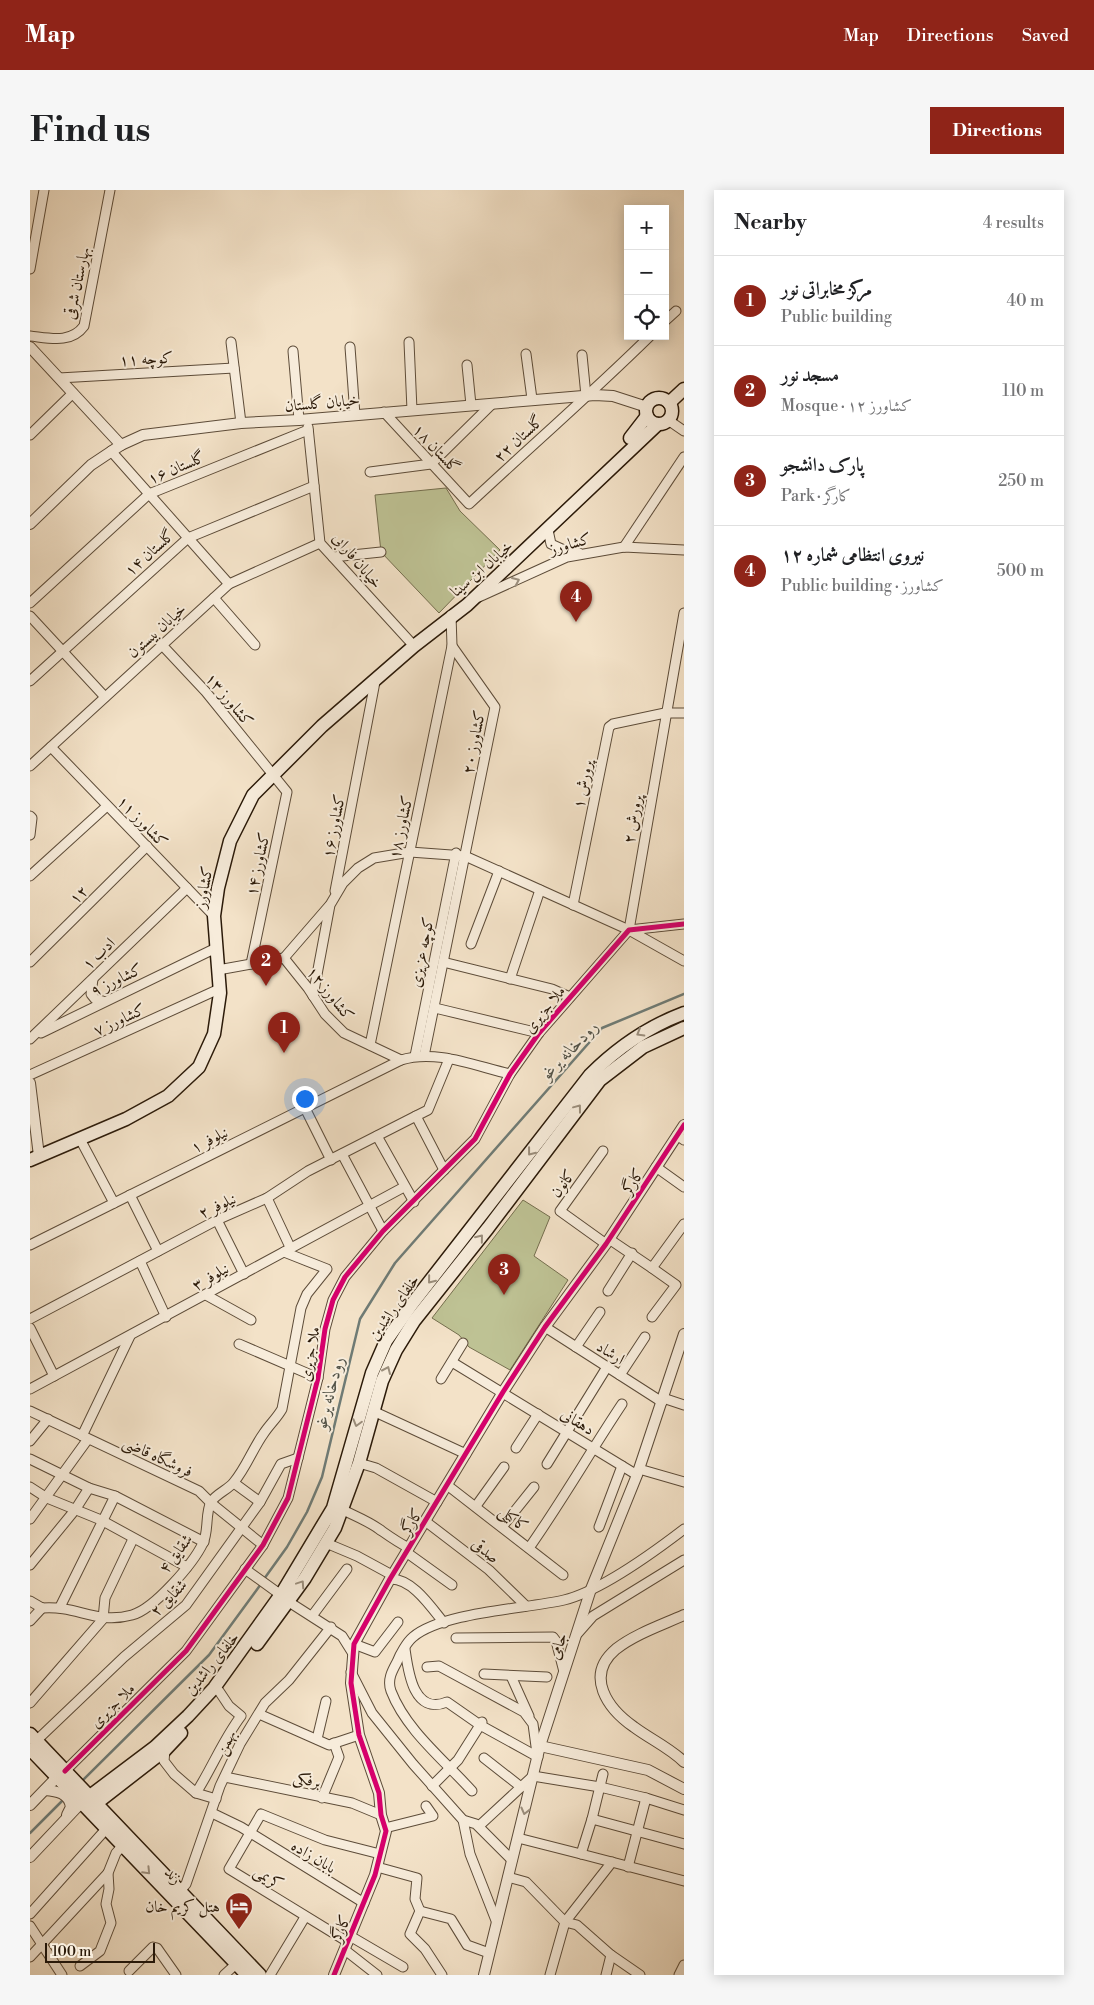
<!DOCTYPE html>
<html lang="en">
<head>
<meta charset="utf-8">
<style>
  body { margin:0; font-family:"Libre Bodoni",Amiri,serif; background:#f6f6f6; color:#202124 }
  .controls { position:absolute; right:15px; top:15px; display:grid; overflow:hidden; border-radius:0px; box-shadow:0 2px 12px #0003 }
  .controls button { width:45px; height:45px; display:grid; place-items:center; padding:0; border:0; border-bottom:1px solid #e0e0e0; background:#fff; color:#202124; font:25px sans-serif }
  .scale { position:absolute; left:15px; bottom:12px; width:110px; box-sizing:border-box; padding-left:5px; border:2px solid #2b1a09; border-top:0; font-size:14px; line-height:18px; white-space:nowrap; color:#2b1a09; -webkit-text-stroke:4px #f7ecdb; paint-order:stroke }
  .you { position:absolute; left:274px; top:908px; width:18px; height:18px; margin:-12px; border:4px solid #fff; border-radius:50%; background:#1a73e8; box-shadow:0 0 0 8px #1a73e833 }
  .badge { display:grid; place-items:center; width:32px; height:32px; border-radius:50%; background:#8f2418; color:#fff; font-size:16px; font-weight:700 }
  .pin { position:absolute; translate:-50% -41px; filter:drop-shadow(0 1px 2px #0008) }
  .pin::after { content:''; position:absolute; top:26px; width:18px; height:15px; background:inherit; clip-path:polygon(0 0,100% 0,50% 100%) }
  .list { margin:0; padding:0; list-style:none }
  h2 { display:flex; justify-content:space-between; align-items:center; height:65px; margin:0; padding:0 20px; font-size:21px }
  h2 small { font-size:16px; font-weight:400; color:#757577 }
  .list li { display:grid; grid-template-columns:32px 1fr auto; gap:15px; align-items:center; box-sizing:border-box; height:90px; padding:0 20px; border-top:1px solid #e0e0e0 }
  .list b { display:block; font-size:19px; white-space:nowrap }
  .list p { margin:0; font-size:16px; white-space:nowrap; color:#757577 }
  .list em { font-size:16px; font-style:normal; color:#757577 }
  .icon { flex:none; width:28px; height:28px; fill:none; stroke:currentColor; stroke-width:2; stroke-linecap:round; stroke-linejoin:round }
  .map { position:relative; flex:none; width:654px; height:1785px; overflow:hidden; border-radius:0px }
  header { display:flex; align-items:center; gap:30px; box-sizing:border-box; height:70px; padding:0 25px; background:#8f2418; color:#fff }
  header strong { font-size:24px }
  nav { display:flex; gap:28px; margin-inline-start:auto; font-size:18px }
  .intro { display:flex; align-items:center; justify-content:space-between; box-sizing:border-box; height:120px; padding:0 30px }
  h1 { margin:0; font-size:35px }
  .button { padding:12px 22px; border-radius:0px; background:#8f2418; color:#fff; font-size:18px; font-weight:700 }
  main { display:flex; gap:30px; padding:0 30px }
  aside { flex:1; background:#fff; border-radius:0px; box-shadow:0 2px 12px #0003 }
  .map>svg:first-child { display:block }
</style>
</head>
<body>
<header>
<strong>Map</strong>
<nav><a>Map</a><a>Directions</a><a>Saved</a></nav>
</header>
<div class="intro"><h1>Find us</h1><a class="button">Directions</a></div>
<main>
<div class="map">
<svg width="654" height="1785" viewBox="0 0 654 1785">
  <rect width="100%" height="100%" fill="#f3e2c8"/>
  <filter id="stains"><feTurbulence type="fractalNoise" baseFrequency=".004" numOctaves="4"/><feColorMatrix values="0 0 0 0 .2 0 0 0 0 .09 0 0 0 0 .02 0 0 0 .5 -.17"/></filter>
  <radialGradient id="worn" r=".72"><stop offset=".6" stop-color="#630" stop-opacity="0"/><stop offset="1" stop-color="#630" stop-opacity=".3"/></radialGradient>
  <g fill="#bec294" stroke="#746e4e">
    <polygon points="416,298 430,321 470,360 409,423 351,362 345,305"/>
    <polygon points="493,1010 520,1027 504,1066 538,1090 480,1180 439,1157 429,1145 402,1128"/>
  </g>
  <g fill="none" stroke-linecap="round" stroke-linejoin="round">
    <g stroke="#6f7b75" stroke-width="2.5">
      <polyline points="234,1389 257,1357 277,1322 292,1287 330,1129 365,1073 572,838 654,804"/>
      <polyline points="52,1591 179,1465 231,1394"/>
      <polyline points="0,1643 34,1609"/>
    </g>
    <g stroke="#5d4c39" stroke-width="11">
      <g id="minor">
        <polyline points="0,79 14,0"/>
        <polyline points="635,131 646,121"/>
        <path d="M0,146c19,2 41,8 54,-10l26,-136"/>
        <polyline points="201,152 211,233"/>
        <polyline points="379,152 382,220"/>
        <polyline points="320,157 325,225"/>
        <polyline points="263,161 269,230"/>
        <polyline points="496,164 502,209"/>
        <polyline points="552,165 556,206"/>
        <polyline points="437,175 441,215"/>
        <polyline points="29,188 204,178"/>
        <path d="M354,222l85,92c60,-56 122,-110 181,-168"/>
        <polyline points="638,230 654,241"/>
        <polyline points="278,237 290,353 384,456"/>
        <polyline points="0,245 43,203"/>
        <polyline points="81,261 199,394"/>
        <polyline points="340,282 401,274 462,214"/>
        <polyline points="518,340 521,354 532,359 549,363"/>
        <polyline points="594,357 654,267"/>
        <polyline points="303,367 351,362"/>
        <polyline points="449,407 537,367 594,357 654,360"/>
        <polyline points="184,408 225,455"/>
        <polyline points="0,413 119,304 278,240"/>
        <polyline points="0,426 75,507"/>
        <polyline points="132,455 176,502 257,602 221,774"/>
        <polyline points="0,491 158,348 284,296"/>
        <polyline points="21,557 184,726"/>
        <polyline points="0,576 199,394 290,353"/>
        <polyline points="0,626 2,628 0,645"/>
        <polyline points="0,686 77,616"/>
        <polyline points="305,701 345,492"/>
        <polyline points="543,715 579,537 583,534 635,523 654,523"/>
        <polyline points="599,740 654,423"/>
        <polyline points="441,754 469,681"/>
        <polyline points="254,768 299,716"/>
        <polyline points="0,772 117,656"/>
        <polyline points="413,772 522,799 540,807"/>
        <path d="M188,780l66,-12 24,30 17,26 19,19 57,27c35,-11 74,6 109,14"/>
        <polyline points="63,789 61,804 65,809 73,811"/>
        <polyline points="480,789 510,700"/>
        <polyline points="283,806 300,715 313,693 328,678 344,668 380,662 435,666 599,740 654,771"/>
        <polyline points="405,818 509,843"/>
        <polyline points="11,843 186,758"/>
        <polyline points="0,849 157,698"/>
        <polyline points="340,855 422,456 421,425"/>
        <polyline points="385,866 426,663"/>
        <polyline points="394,866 465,517 422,456"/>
        <polyline points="0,885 189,799"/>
        <polyline points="275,918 301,970"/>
        <polyline points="647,945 654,950"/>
        <polyline points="347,946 384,1012"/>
        <polyline points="50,949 84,1013"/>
        <polyline points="573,961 530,1021 576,1054"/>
        <polyline points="312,964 353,1041"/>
        <polyline points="626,977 654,997"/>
        <polyline points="414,980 386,926 398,920 419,869"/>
        <polyline points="100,1005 128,1061"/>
        <polyline points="237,1008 260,1057"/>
        <polyline points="187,1030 214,1084"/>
        <polyline points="579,1049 622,1078"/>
        <polyline points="0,1055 371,870"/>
        <polyline points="110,1071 136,1127"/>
        <polyline points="578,1101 602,1063"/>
        <polyline points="176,1105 221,1130"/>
        <polyline points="622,1127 646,1095 622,1078 654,1034"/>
        <polyline points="0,1129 187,1030 237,1008 278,981 386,926"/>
        <polyline points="515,1137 632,1212"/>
        <polyline points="0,1138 24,1186"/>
        <polyline points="209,1154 288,1188"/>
        <polyline points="546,1157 570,1122"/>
        <polyline points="422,1172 607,1285"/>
        <polyline points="590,1185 615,1147"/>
        <polyline points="411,1189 433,1153"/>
        <polyline points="0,1199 374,997"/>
        <polyline points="633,1208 654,1215"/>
        <polyline points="0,1221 169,1301 181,1313 233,1355"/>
        <polyline points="343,1221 436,1264"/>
        <polyline points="52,1246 100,1146"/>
        <polyline points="0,1251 18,1229"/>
        <polyline points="486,1258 508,1224"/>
        <polyline points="0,1269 59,1298 85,1306 174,1352"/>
        <polyline points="329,1273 346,1278 407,1312"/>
        <polyline points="517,1274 577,1177"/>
        <polyline points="609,1279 654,1292"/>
        <polyline points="204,1293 230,1312"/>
        <polyline points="417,1295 533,1385"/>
        <polyline points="0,1297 17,1308 71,1330 157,1377"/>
        <polyline points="446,1316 474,1277"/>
        <path d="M313,1320c12,6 25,11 36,19 10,7 18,13 30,19"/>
        <polyline points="0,1329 58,1249"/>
        <polyline points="395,1331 459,1380 496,1416"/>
        <polyline points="472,1337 504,1297"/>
        <polyline points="569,1337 592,1276"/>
        <polyline points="296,1353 327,1366 362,1385"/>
        <path d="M499,1358c33,-47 61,-96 93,-144"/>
        <polyline points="376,1362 422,1395"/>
        <polyline points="0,1375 45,1320 59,1298"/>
        <polyline points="215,1379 251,1405"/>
        <path d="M360,1389c22,-1 41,28 54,44"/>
        <polyline points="0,1411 12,1418"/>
        <polyline points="259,1412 312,1446 322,1462"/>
        <polyline points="30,1417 85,1306"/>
        <path d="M12,1418c35,-3 54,17 90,7 22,-6 61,-51 71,-72 6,-12 2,-30 8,-41 6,-9 17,-12 23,-20 12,-14 19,-34 30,-49 6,-9 13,-15 18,-24l19,-101 6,-14 20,-25 -43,-17"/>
        <polyline points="282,1426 317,1379"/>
        <polyline points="0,1431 12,1418"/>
        <polyline points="548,1443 563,1426 654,1370"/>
        <polyline points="426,1448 523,1447 526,1451 534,1482"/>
        <polyline points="324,1454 345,1462 368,1432"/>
        <path d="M375,1459c3,21 8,67 42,53l33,23 58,32"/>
        <polyline points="397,1477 409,1476 494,1522 503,1534 507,1564"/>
        <polyline points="321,1482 342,1523 383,1574 433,1630 446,1634 482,1670"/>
        <polyline points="454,1484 517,1487"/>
        <polyline points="481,1486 499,1526"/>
        <polyline points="0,1513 73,1429 75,1408 103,1349"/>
        <polyline points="229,1524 299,1555 329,1545"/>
        <polyline points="287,1549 296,1511"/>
        <polyline points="6,1551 94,1467 156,1415 230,1312 251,1274 268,1268"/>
        <polyline points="135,1560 134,1571 144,1584 166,1603 186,1609"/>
        <polyline points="454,1568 491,1597"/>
        <polyline points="35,1581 156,1461 233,1355 258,1308 288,1188 295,1139 303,1110 315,1087 353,1041 445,949 480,884 509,843 599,740 654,734"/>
        <polyline points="195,1587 322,1613 351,1625"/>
        <polyline points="402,1596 428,1570 452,1532"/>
        <path d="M442,1601c-28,-31 -66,-61 -81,-100 -4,-11 1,-20 6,-29 3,-8 10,-20 16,-25 30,-25 112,-28 151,-37 36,-9 90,-48 120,-71"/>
        <path d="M166,1603c16,-25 27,-53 45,-77l-12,-10 -10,-15"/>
        <polyline points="292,1608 309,1567 304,1553"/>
        <polyline points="182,1623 211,1637 334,1713"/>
        <polyline points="562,1629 573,1584"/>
        <polyline points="433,1630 440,1664 467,1733"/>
        <polyline points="449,1636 503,1586 570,1597 616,1608"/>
        <polyline points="355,1638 403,1626 396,1616"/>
        <polyline points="488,1648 551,1664 562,1629 654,1654"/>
        <polyline points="551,1664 654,1691"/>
        <polyline points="347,1677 387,1688 385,1709 390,1721"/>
        <polyline points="598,1677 616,1608 654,1620"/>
        <polyline points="478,1687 496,1692 535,1732 547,1735 581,1765 610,1785"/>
        <polyline points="150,1701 156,1694 190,1596 210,1554 235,1513 259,1490 301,1437"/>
        <polyline points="0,1724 77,1638"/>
        <polyline points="0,1736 32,1785"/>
        <polyline points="320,1746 373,1777"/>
        <polyline points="318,1752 199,1679 231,1624 295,1650 350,1664"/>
        <polyline points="315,1760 347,1785"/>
        <polyline points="0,1767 78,1683"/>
        <polyline points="50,1776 70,1761 81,1733 76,1714 79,1699 78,1683 86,1663 93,1655"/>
        <polyline points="99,1781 123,1757 127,1758 146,1785"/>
        <polyline points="194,1785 206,1774"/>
        <polyline points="240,1785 275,1727"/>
        <polyline points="412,1785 395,1759 380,1744 390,1721 421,1729 437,1755 459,1763"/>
        <polyline points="520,1785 535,1732 582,1672"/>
        <polyline points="576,1785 581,1765"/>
        <polyline points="649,1785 654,1775"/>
      </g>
    </g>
    <g stroke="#5d4c39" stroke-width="12">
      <g id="tertiary">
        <polyline points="0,157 91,255"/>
        <polyline points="0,334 61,275 91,255 113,245 211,233 269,230 565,205 583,206 617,217"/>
        <polyline points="0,893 9,966"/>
        <path d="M654,1425c-22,10 -49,19 -68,34 -32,27 -8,60 18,78 16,12 36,21 50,35"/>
        <polyline points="510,1556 618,1580 654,1599"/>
        <path d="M15,1600c12,1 24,3 26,17l-4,8"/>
        <polyline points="0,1615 27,1587"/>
        <polyline points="0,1667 52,1612"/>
        <polyline points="304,1785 345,1685 356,1641 351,1625 349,1603 329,1545 321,1493 324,1454 360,1389 473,1202 515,1137 576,1054 654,935"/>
        <polyline points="454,1785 510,1556 561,1399 607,1285 654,1144"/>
      </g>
    </g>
    <g stroke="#2b1a09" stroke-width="15">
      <g id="secondary">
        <circle cx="629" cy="221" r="13"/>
        <polyline points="639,213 654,199"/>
        <polyline points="600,248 617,226"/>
        <polyline points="0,970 96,929 138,906 169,877 184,844 190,803 184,726 188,698 200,651 223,605 292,536 384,456 437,415 628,234"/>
        <polyline points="227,1454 275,1388 305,1338 329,1273 352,1191 366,1160 384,1131 458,1038 570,890 613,857 654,838"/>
        <polyline points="0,1544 230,1785"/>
        <polyline points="0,1559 217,1785"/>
        <path d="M52,1612l73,-55 33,-31 26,-28 68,-95 51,-85 39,-135 14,-32 26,-37 178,-229c28,-28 57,-48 94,-62"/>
        <polyline points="59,1619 135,1560 151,1543"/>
      </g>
    </g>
    <use href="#minor" stroke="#f7ecdb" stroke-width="9"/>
    <use href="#tertiary" stroke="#f7ecdb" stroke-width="10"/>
    <use href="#secondary" stroke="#f7ecdb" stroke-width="12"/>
    <g stroke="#f7ecdb" stroke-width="8">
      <g id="cycleway">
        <polyline points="35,1581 156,1461 233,1355 258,1308 288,1188 295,1139 303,1110 315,1087 353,1041 445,949 480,884 509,843 599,740 654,734"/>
        <polyline points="304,1785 345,1685 356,1641 351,1625 349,1603 329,1545 321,1493 324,1454 360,1389 473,1202 515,1137 576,1054 654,935"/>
      </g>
    </g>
    <use href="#cycleway" stroke="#d6006c" stroke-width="5"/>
  </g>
  <defs><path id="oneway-chevron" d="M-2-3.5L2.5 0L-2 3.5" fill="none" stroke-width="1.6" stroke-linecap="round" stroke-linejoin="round" transform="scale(1.25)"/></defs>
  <g stroke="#9b8e7c">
    <use href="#oneway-chevron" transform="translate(486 391) rotate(-24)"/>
    <use href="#oneway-chevron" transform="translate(610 843) rotate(150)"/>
    <use href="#oneway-chevron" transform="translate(548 918) rotate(-53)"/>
    <use href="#oneway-chevron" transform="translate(501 962) rotate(128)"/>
    <use href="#oneway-chevron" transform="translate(450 1048) rotate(-51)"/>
    <use href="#oneway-chevron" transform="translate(401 1090) rotate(129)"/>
    <use href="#oneway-chevron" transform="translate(357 1180) rotate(-66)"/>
    <use href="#oneway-chevron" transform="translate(327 1233) rotate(106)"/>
    <use href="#oneway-chevron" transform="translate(271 1394) rotate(-56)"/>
    <use href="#oneway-chevron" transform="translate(495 1621) rotate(104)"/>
    <use href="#oneway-chevron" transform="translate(117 1681) rotate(46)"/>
  </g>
  <defs>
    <g id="hotel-pin" transform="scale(1.4375)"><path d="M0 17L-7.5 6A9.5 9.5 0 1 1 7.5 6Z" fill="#8f2418" stroke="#f7ecdb"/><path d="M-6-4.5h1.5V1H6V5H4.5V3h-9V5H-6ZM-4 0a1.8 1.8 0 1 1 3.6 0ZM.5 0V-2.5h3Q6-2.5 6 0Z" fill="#fff"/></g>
  </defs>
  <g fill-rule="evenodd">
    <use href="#hotel-pin" x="209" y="1716"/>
  </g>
  <g text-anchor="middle" stroke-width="4" stroke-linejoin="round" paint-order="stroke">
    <g font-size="16" fill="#2b1a09" stroke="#f7ecdb">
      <text transform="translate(46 93) rotate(-78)" y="6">بهارستان شرقی</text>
      <text transform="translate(116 168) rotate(-3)" y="6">کوچه ۱۱</text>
      <text transform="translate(292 212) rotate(-5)" y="6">خیابان گلستان</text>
      <text transform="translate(488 248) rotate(-43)" y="6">گلستان ۲۲</text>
      <text transform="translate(407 258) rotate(47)" y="6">گلستان ۱۸</text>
      <text transform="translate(146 277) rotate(-23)" y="6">گلستان ۱۶</text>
      <text transform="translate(540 353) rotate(-16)" y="6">کشاورز</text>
      <text transform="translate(119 362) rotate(-42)" y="6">گلستان ۱۴</text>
      <text transform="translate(328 370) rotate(50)" y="6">خیابان فارابی</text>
      <text transform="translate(451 378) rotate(-41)" y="6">خیابان ابن سینا</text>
      <text transform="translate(126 440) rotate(-42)" y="6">خیابان بیستون</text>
      <text transform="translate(200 509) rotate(50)" y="6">کشاورز ۱۳</text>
      <text transform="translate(443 552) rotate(-79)" y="6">کشاورز ۲۰</text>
      <text transform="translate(552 594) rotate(-79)" y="6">پرورش ۱</text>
      <text transform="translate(602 629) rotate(-80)" y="6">پرورش ۲</text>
      <text transform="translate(113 631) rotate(46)" y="6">کشاورز ۱۱</text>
      <text transform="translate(303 636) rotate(-79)" y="6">کشاورز ۱۶</text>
      <text transform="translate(370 637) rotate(-78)" y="6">کشاورز ۱۸</text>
      <text transform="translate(227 674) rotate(-78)" y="6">کشاورز ۱۴</text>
      <text transform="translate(173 697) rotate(-80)" y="6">کشاورز</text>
      <text transform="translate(48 704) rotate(-45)" y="6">۱۲</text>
      <text transform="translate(391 762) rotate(-79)" y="6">کوچه عزیزی</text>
      <text transform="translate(68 763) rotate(-44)" y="6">ادب ۱</text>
      <text transform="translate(86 789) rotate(-26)" y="6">کشاورز ۹</text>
      <text transform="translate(301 803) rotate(51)" y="6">کشاورز ۱۲</text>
      <text transform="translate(514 819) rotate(-51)" y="6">ملا جزیری</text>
      <text transform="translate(89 829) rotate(-25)" y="6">کشاورز ۷</text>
      <text transform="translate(179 949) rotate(-27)" y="6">نیلوفر ۱</text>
      <text transform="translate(602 991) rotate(-57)" y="6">کارگر</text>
      <text transform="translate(532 993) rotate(-54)" y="6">کانون</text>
      <text transform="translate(187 1015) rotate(-25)" y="6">نیلوفر ۲</text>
      <text transform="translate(180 1086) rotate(-30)" y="6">نیلوفر ۳</text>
      <text transform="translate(363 1117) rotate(-55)" y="6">خلفای راشدین</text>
      <text transform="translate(581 1162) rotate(32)" y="6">ارشاد</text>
      <text transform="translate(279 1164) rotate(-80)" y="6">ملا جزیری</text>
      <text transform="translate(548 1231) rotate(32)" y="6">دهقانی</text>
      <text transform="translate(128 1266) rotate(25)" y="6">فروشگاه قاضی</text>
      <text transform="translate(484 1328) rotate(38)" y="6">کاکیلی</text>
      <text transform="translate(381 1331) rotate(-59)" y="6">کارگر</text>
      <text transform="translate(456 1360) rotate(38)" y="6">صدقی</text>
      <text transform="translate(145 1363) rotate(-53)" y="6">شقایق ۴</text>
      <text transform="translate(138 1407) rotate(-45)" y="6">شقایق ۲</text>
      <text transform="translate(527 1456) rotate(-72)" y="6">جامی</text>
      <text transform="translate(181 1473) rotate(-51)" y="6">خلفای راشدین</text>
      <text transform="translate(82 1515) rotate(-45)" y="6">ملا جزیری</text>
      <text transform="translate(195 1552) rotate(-63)" y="6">بهمن</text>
      <text transform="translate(277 1589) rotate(13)" y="6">برفکی</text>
      <text transform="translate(284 1666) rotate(31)" y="6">بابان زاده</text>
      <text transform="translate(144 1685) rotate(46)" y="6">زند</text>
      <text transform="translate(239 1687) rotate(33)" y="6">کریمی</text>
      <text transform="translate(310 1738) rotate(-67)" y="6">کارگر</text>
    </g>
    <g font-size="16" fill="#2b1a09" stroke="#f7ecdb" text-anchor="end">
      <text x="190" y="1722">هتل کریم خان</text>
    </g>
    <g font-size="18" font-style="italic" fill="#535348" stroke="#f7ecdb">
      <text transform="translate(539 860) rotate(-46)" y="6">رودخانه یرغو</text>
      <text transform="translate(299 1203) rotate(-76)" y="6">رودخانه یرغو</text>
    </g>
  </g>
  <rect width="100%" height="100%" filter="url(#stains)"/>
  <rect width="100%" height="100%" fill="url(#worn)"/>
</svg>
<div class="controls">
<button>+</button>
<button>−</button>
<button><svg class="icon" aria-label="locate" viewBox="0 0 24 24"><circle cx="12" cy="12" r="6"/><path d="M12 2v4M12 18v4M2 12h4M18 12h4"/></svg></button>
</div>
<div class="scale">100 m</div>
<div class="you"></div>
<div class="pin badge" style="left:254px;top:863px">1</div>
<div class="pin badge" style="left:236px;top:796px">2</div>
<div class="pin badge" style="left:474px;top:1105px">3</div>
<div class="pin badge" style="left:546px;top:432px">4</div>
</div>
<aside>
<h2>Nearby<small>4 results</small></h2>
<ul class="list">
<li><span class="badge">1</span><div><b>مرکز مخابراتی نور</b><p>Public building</p></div><em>40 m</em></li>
<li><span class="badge">2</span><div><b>مسجد نور</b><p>Mosque · کشاورز ۱۲</p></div><em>110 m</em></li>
<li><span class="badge">3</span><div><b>پارک دانشجو</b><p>Park · کارگر</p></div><em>250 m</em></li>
<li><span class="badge">4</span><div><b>نیروی انتظامی شماره ۱۲</b><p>Public building · کشاورز</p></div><em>500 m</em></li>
</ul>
</aside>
</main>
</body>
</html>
